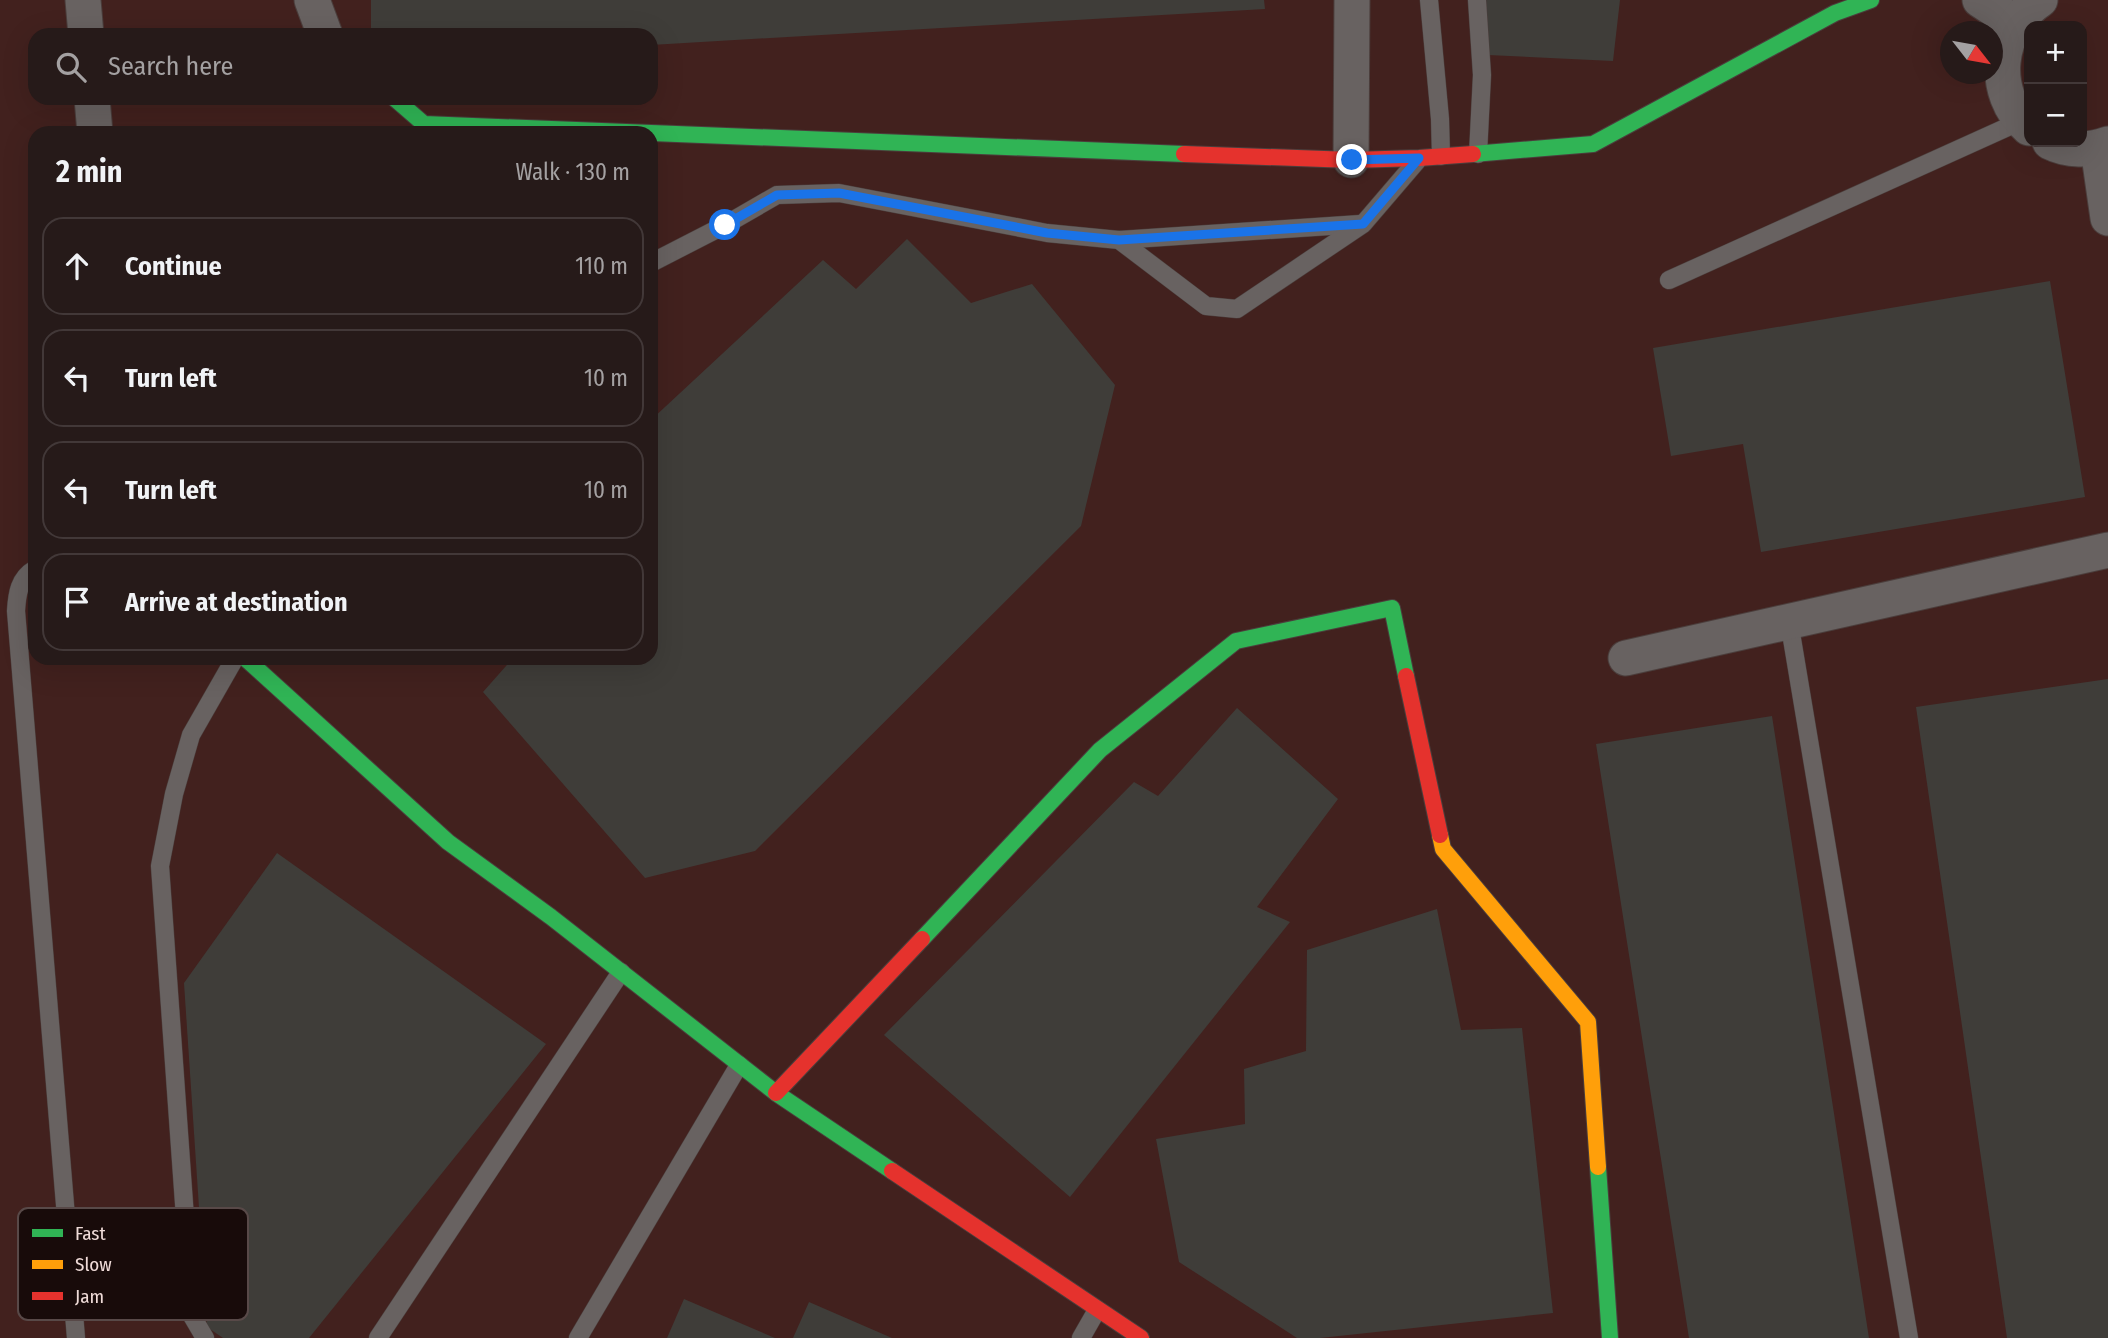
<!DOCTYPE html>
<html lang="en">
<head>
<meta charset="utf-8">
<style>
  body { margin:0; font-family:"Fira Sans Condensed",sans-serif; background:#322726; color:#f1f3f6 }
  .controls { position:absolute; right:21px; top:21px; display:grid; overflow:hidden; border-radius:14px; box-shadow:0 7px 28px #0002 }
  .controls button { width:63px; height:63px; display:grid; place-items:center; padding:0; border:0; border-bottom:2px solid #423838; background:#261a19; color:#f1f3f6; font:35px sans-serif }
  .compass { position:absolute; left:1940px; top:21px; width:63px; height:63px; border-radius:50%; background:#261a19; box-shadow:0 7px 28px #0002; rotate:121deg }
  .stop { position:absolute; width:21px; height:21px; margin:-16px; border:5px solid #1a73e8; border-radius:50%; background:#fff }
  .stop.end { background:#1a73e8; border-color:#fff; box-shadow:0 2px 7px #0008 }
  .list { margin:0; padding:0; list-style:none }
  h2 { display:flex; justify-content:space-between; align-items:center; height:91px; margin:0; padding:0 28px; font-size:30px }
  h2 small { font-size:23px; font-weight:400; color:#a4a1a2 }
  .list li { display:grid; grid-template-columns:46px 1fr auto; gap:21px; align-items:center; box-sizing:border-box; height:98px; margin:0 14px 14px; padding:0 14px; border:2px solid #423838; border-radius:21px }
  .list b { display:block; font-size:26px; white-space:nowrap }
  .list em { font-size:23px; font-style:normal; color:#a4a1a2 }
  .icon { flex:none; width:38px; height:38px; fill:none; stroke:currentColor; stroke-width:2; stroke-linecap:round; stroke-linejoin:round }
  .map { position:relative; flex:none; width:2108px; height:1338px; overflow:hidden }
  .search { position:absolute; background:#261a19; box-shadow:0 7px 28px #0002; left:28px; top:28px; width:630px; height:77px; display:flex; align-items:center; gap:18px; box-sizing:border-box; padding:0 24px; border-radius:21px; color:#a4a1a2; font-size:26px }
  .panel { position:absolute; background:#261a19; box-shadow:0 7px 28px #0002; left:28px; top:126px; width:630px; height:539px; border-radius:21px }
  .map>svg:first-child { display:block }
</style>
</head>
<body>
<div class="map">
<svg width="2108" height="1338" viewBox="0 0 2108 1338">
  <rect width="100%" height="100%" fill="#322321"/>
  <path fill="#42211e" fill-rule="evenodd" d="M0,0h2108v1338h-2108zM2029,26h53v116h-53zM1951,32h42v42h-42zM35,35h616v63h-616zM35,133h616v525h-616z"/>
  <g fill="#3f3d39">
    <polygon points="371,0 1264,0 1265,9 651,45 651,35 371,35"/>
    <polygon points="1484,0 1620,0 1613,61 1488,55"/>
    <polygon points="907,239 971,303 1032,284 1115,385 1081,526 755,851 645,878 483,692 513,658 651,658 651,420 823,260 856,289"/>
    <polygon points="2050,281 2085,497 1761,552 1743,444 1671,456 1653,348"/>
    <polygon points="2108,679 2108,1338 2007,1338 1916,707"/>
    <polygon points="1237,708 1338,799 1257,907 1290,922 1070,1197 884,1035 1134,782 1158,796"/>
    <polygon points="1772,716 1869,1338 1689,1338 1596,744"/>
    <polygon points="277,853 546,1044 309,1338 223,1338 207,1327 184,983"/>
    <polygon points="1437,909 1461,1030 1522,1028 1553,1313 1320,1338 1297,1338 1179,1262 1156,1139 1245,1124 1244,1069 1306,1051 1307,950"/>
    <polygon points="684,1299 775,1338 667,1338"/>
    <polygon points="809,1302 892,1338 793,1338"/>
  </g>
  <g fill="none" stroke-linecap="round" stroke-linejoin="round">
    <g stroke="#4b3e3c" stroke-width="19">
      <g id="lane">
        <polyline points="1429,0 1440,119 1441,156"/>
        <polyline points="1477,0 1482,75 1478,154"/>
        <polyline points="1119,240 1360,224"/>
        <polyline points="651,263 725,225 777,195 839,193 1047,233 1119,240 1206,306 1237,309 1363,224 1417,161"/>
        <polyline points="1669,280 2021,121"/>
        <path d="M35,569c-16,9 -18,25 -19,42l60,727"/>
        <polyline points="1789,621 1909,1338"/>
        <polyline points="205,1338 192,1316 160,866 174,794 191,735 235,658"/>
        <polyline points="378,1338 621,972"/>
        <polyline points="578,1338 739,1065"/>
        <polyline points="1081,1338 1097,1310"/>
      </g>
    </g>
    <g stroke="#4b3e3c" stroke-width="37">
      <g id="street">
        <polyline points="83,0 86,35"/>
        <polyline points="312,0 325,35"/>
        <polyline points="1980,0 2015,23"/>
        <polyline points="92,98 95,133"/>
        <path d="M2029,128c-40,-35 -33,-99 11,-128"/>
        <path d="M2050,142c18,9 39,9 58,2"/>
        <polyline points="2098,148 2108,218"/>
        <polyline points="1351,160 1352,0"/>
        <polyline points="1626,658 2108,550"/>
      </g>
    </g>
    <g stroke="#4b3e3c" stroke-width="18">
      <g id="fast">
        <polyline points="394,98 424,124 1184,154"/>
        <polyline points="1473,154 1593,144 1835,13 1871,0"/>
        <polyline points="245,658 448,842 551,917 776,1093 892,1171"/>
        <polyline points="922,939 1100,750 1236,641 1392,608 1406,676"/>
        <polyline points="1598,1167 1610,1338"/>
      </g>
    </g>
    <g stroke="#4b3e3c" stroke-width="18">
      <polyline id="slow" points="1440,835 1443,849 1588,1022 1598,1167"/>
    </g>
    <g stroke="#4b3e3c" stroke-width="18">
      <g id="jam">
        <polyline points="1184,154 1351,160 1419,158 1473,154"/>
        <polyline points="1406,676 1440,835"/>
        <polyline points="776,1093 922,939"/>
        <polyline points="892,1171 1141,1338"/>
      </g>
    </g>
    <use href="#lane" stroke="#686261" stroke-width="18"/>
    <use href="#street" stroke="#686261" stroke-width="35"/>
    <use href="#fast" stroke="#30b455" stroke-width="16"/>
    <use href="#slow" stroke="#ff9f0a" stroke-width="16"/>
    <use href="#jam" stroke="#e5322d" stroke-width="16"/>
  </g>
  <g fill="none" stroke-linecap="round" stroke-linejoin="round">
    <polyline stroke="#1a73e8" stroke-width="9" points="725,225 777,195 839,193 1047,233 1119,240 1363,224 1419,158 1352,160"/>
  </g>
  <rect x="18" y="1208" width="230" height="112" rx="10" fill="#180b0a" stroke="#584948" stroke-width="2"/>
  <rect x="32" y="1229" width="31" height="8" fill="#30b455"/>
  <rect x="32" y="1260" width="31" height="9" fill="#ff9f0a"/>
  <rect x="32" y="1292" width="31" height="8" fill="#e5322d"/>
  <g font-size="19" fill="#efdbd8">
    <text x="75" y="1240">Fast</text>
    <text x="75" y="1271">Slow</text>
    <text x="75" y="1303">Jam</text>
  </g>
</svg>
<div class="controls">
<button>+</button>
<button>−</button>
</div>
<svg class="compass" viewBox="-18 -18 36 36"><path d="M0-13l5 13h-10z" fill="#e53935"/><path d="M0 13l5-13h-10z" fill="#a4a1a2"/></svg>
<div class="stop" style="left:725px;top:225px"></div>
<div class="stop end" style="left:1352px;top:160px"></div>
<div class="search"><svg class="icon" aria-label="search" viewBox="0 0 24 24"><circle cx="10" cy="10" r="6"/><path d="M15 15l6 6"/></svg>Search here</div>
<section class="panel">
<h2>2 min<small>Walk · 130 m</small></h2>
<ul class="list">
<li><svg class="icon" aria-label="ahead" viewBox="0 0 24 24"><path d="M12 20V5M6 11l6-6 6 6"/></svg><div><b>Continue</b></div><em>110 m</em></li>
<li><svg class="icon" aria-label="left" viewBox="0 0 24 24"><path d="M17 20v-9H6M10 6l-5 5 5 5"/></svg><div><b>Turn left</b></div><em>10 m</em></li>
<li><svg class="icon" aria-label="left" viewBox="0 0 24 24"><path d="M17 20v-9H6M10 6l-5 5 5 5"/></svg><div><b>Turn left</b></div><em>10 m</em></li>
<li><svg class="icon" aria-label="arrive" viewBox="0 0 24 24"><path d="M6 21V4h12l-3 4 3 4H6"/></svg><div><b>Arrive at destination</b></div></li>
</ul>
</section>
</div>
</body>
</html>
